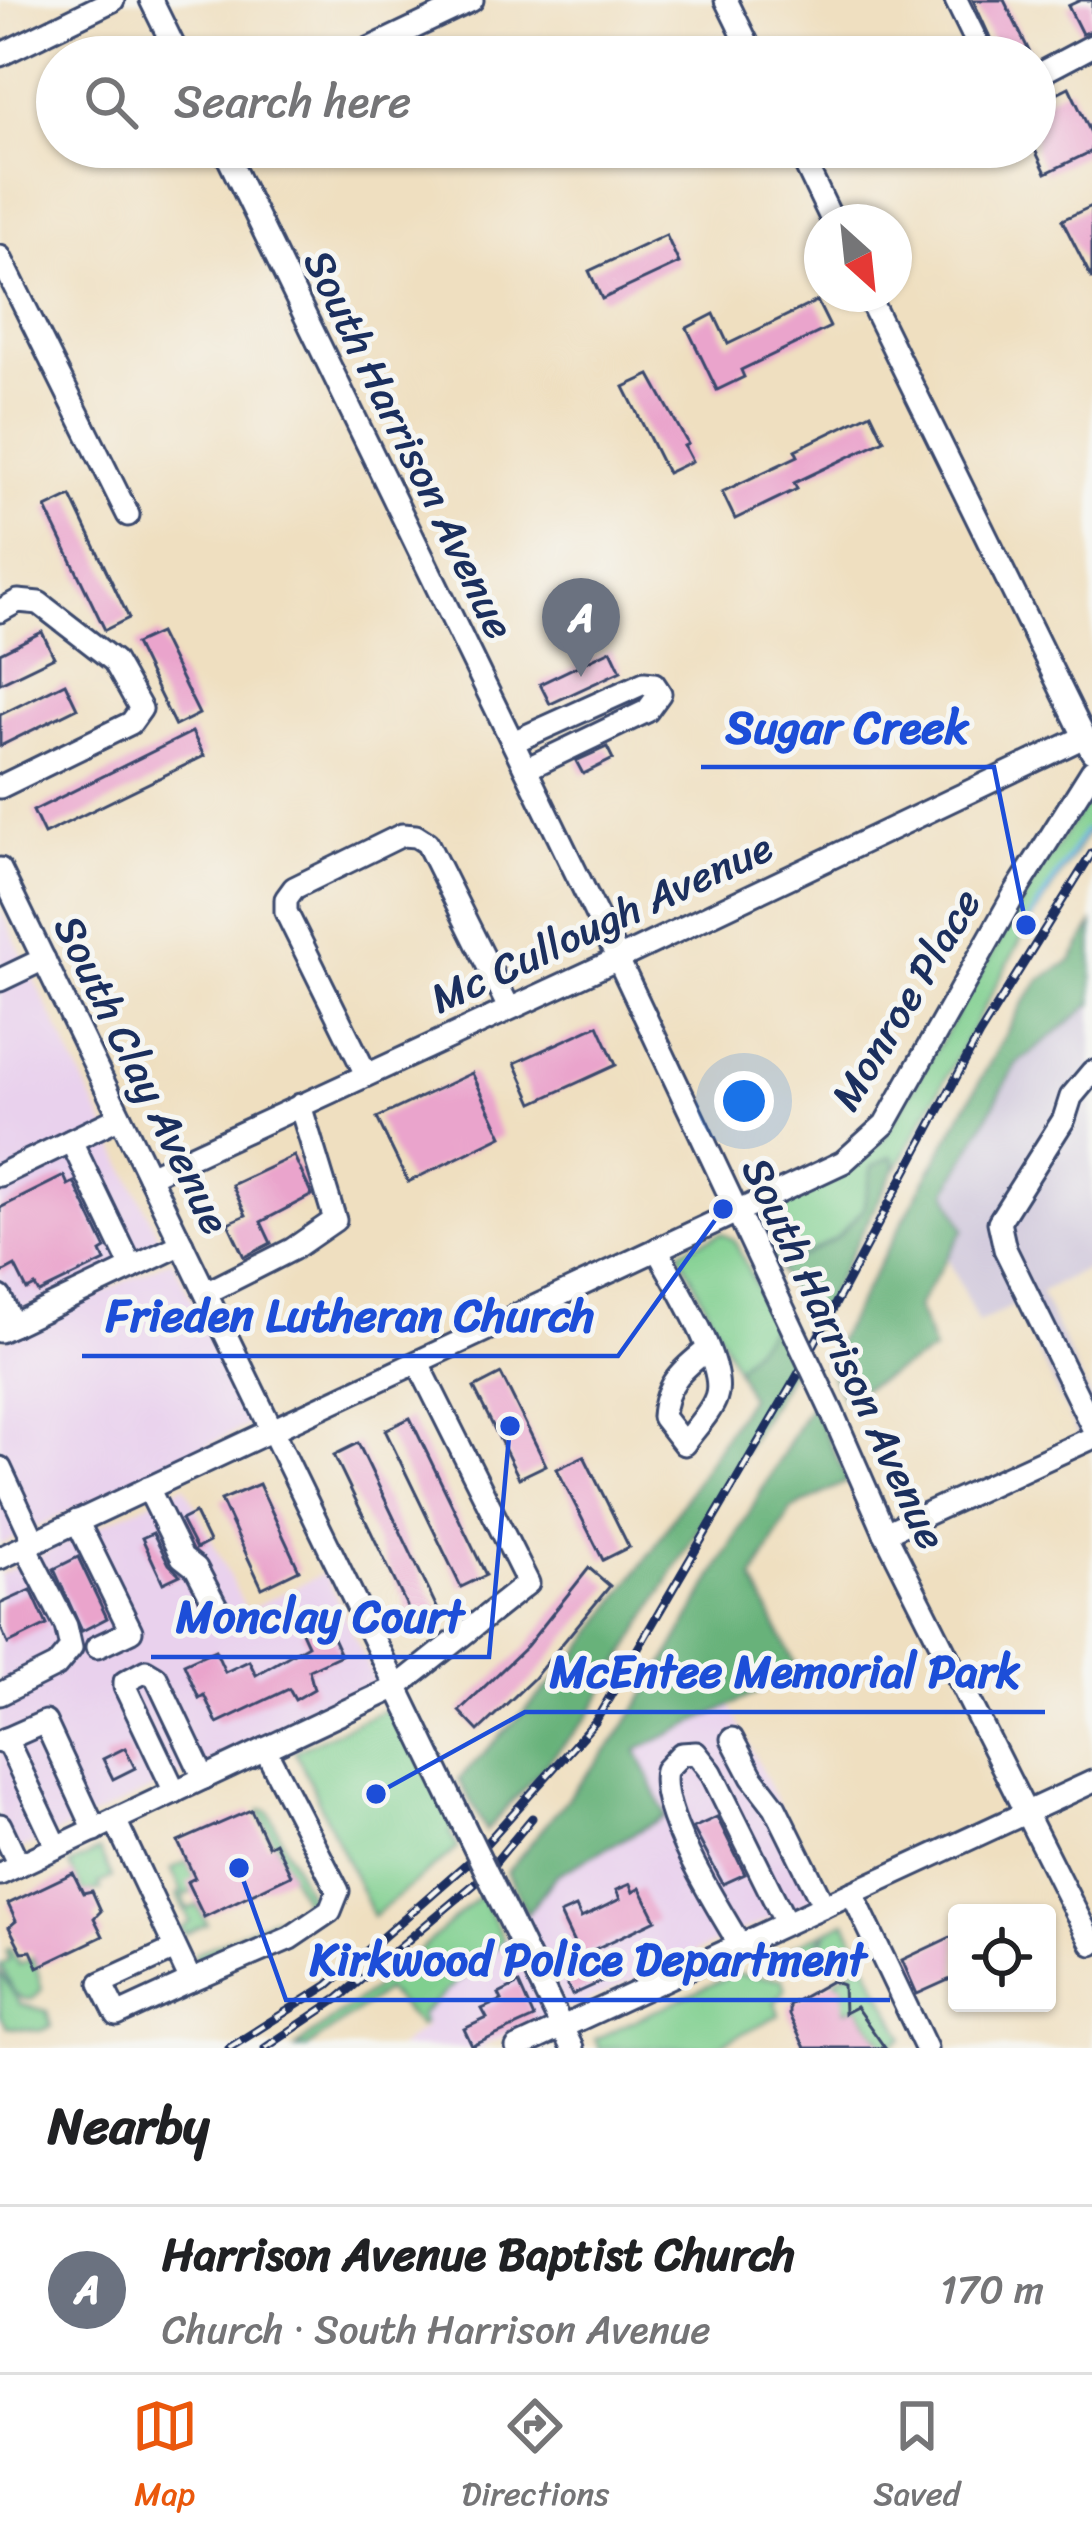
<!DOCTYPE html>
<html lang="en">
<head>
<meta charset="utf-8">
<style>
  body { margin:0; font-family:Sriracha,sans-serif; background:#f2f2f2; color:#202124 }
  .controls { position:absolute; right:36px; bottom:36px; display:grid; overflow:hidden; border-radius:12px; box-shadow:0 3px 9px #0004 }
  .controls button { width:108px; height:108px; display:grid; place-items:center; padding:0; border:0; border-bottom:3px solid #e0e0e0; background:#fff; color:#202124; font:60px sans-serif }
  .compass { position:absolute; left:804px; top:204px; width:108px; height:108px; border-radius:50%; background:#fff; box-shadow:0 3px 9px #0004; rotate:153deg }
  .you { position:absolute; left:744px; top:1101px; width:42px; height:42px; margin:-30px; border:9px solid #fff; border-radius:50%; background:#1a73e8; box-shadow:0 0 0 18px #1a73e833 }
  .badge { display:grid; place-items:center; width:78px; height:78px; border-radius:50%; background:#ea580c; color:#fff; font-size:39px; font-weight:700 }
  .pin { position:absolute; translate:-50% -99px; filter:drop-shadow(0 3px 6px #0008) }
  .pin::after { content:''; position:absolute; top:63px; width:42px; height:36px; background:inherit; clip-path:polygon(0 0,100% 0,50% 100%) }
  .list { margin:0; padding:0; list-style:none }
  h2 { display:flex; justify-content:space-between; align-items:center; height:156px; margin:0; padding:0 48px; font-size:51px }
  h2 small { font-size:39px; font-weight:400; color:#757577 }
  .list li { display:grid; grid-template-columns:78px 1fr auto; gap:36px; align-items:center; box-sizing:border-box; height:168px; padding:0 48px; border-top:3px solid #e0e0e0 }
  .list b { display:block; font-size:45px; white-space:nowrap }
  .list p { margin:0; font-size:39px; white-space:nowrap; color:#757577 }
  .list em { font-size:39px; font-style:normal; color:#757577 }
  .icon { flex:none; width:66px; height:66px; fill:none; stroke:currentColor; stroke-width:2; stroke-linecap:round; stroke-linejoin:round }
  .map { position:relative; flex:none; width:1092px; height:2048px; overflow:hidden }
  .search { position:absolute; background:#fff; box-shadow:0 3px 9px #0004; left:36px; right:36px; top:36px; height:132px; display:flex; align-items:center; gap:30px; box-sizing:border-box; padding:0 42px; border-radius:66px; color:#757577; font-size:45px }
  .sheet { height:324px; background:#fff }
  nav { display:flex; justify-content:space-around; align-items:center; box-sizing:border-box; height:168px; border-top:3px solid #e0e0e0; background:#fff; font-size:33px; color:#757577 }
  nav a { display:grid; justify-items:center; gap:6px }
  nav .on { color:#ea580c }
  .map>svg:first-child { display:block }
</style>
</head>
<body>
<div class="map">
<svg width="1092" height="2048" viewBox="0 0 1092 2048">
  <rect width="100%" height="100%" fill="#f6f6f2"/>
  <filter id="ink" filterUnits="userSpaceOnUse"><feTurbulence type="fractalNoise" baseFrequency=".00833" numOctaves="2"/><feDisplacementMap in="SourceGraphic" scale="24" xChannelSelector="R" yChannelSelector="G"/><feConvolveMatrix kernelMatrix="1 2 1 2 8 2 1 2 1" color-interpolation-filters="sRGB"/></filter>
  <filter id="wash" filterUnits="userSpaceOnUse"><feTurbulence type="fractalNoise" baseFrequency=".004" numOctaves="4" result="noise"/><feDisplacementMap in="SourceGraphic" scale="48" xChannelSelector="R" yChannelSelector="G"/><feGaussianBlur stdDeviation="2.7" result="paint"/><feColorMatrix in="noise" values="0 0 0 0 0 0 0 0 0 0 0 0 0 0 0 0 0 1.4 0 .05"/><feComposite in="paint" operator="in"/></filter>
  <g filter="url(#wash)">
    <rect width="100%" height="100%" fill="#efdfc0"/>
    <g fill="#e9d1ed">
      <polygon points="0,909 159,1237 151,1249 0,1321"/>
      <polygon points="172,1259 244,1410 247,1426 0,1545 0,1341"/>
      <polygon points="185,1485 246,1610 325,1573 375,1681 362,1694 0,1859 0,1574"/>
      <polygon points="730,1705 822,1895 570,2009 564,2005 523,1920 556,1875 665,1816 636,1751"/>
      <polygon points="508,1936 546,2013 544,2022 536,2027 533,2023 479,2048 397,2048 425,2027 420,2015"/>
    </g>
    <polygon fill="#c9bfd7" points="1092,1004 1092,1266 1040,1292 1092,1403 1092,1429 1078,1436 1015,1305 978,1323 947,1256 963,1229 947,1191 1016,1064"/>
    <g fill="#80cf8f" stroke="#4e7f76" stroke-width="3">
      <polygon points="1092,794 1092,826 1034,916 897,1167 892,1157 872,1167 863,1210 836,1238 779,1269 756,1217 857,1165 884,1138 1041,870"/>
      <polygon points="722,1233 734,1240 774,1324 736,1368 679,1251"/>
      <polygon points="383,1710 397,1715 455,1827 450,1833 458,1848 373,1916 295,1751"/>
      <polygon points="263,1809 269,1812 310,1898 323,1896 312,1912 293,1922 288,1913 304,1902 259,1811"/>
      <polygon points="99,1851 112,1877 98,1884 101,1890 83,1893 69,1865"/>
      <polygon points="187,1861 195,1878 192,1892 183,1897 188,1909 198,1905 207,1924 185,1934 180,1929 190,1922 177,1895 182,1892 171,1869"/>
      <polygon points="481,1895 504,1940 420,2015 423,2023 419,2026 386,1990 307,2048 295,2048 392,1975"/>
      <polygon points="274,1917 282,1925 279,1929 200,1966 194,1964 195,1954"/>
      <polygon points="846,1922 859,1949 823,1964 818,1951 829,1930"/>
      <path d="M824,1932c-14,30 -39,43 -71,33z"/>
      <polygon points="10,1948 19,1965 34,1958 42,1989 33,1999 23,1999 14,1992 1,1965 10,1960 6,1951"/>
      <polygon points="865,1961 904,2038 887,2048 857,2006 843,2012 844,1987 835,1979"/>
      <polygon points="0,1972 20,2004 47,2011 51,2027 39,2031 7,2027 0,2014"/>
      <polygon points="734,1974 782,1979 785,1990 775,2002 779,2015 713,2048 599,2048 595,2039"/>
    </g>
    <g fill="#68b27a" stroke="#42706c" stroke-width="3">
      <polygon points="1092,925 1092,1004 1016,1064 947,1191 964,1229 917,1307 934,1351 843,1399 825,1363 1021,1006 1040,980 1072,960"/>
      <polygon points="892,1156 896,1167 810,1332 779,1269 836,1238 863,1210 872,1167"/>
      <polygon points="774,1324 794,1365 589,1716 486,1831 459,1779 573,1661 656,1545 749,1397 736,1368"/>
      <polygon points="811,1403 848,1481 791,1510 753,1579 799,1673 637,1750 666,1816 556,1875 527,1914 507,1872 617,1738 659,1673"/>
    </g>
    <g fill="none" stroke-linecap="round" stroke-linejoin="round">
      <polyline stroke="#6bb3e2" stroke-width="4.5" points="1026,925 1085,831"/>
    </g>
    <g id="blocks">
      <g fill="#eaa4cc">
        <polygon points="973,0 1004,0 1032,57 999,57"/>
        <polygon points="1081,0 1092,0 1092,31 1082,34 1068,6"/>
        <polygon points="1069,87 1092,135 1092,151 1046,173 1035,150 1035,104"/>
        <polygon points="1092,206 1092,279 1062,220"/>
        <polygon points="666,235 679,263 602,299 589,271"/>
        <polygon points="817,301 830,327 741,370 744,377 717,390 687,328 714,314 728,344"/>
        <polygon points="650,375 688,444 684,446 692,461 667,473 624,387"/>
        <polygon points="871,413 884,440 794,483 797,489 735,519 722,492 798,456 795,450"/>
        <polygon points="71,496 129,618 105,630 46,508"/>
        <polygon points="42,632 54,657 0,683 0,653"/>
        <polygon points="159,633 199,714 175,726 135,644"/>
        <polygon points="611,650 621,671 550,704 540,684"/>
        <polygon points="65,683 77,708 0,746 0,715"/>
        <polygon points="192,732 204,756 44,834 33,811"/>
        <polygon points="607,747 613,759 583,774 576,761"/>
        <polygon points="598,1025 616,1065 533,1103 515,1063"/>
        <polygon points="472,1073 502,1136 408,1182 377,1118"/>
        <polygon points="294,1156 312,1195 261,1222 271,1243 244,1257 228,1223 246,1215 232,1185"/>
        <polygon points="64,1176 68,1185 74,1182 106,1249 101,1252 105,1261 39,1293 35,1286 27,1290 15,1266 0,1274 0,1208"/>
        <polygon points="501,1374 546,1465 519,1478 474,1388"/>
        <polygon points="410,1418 486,1575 461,1587 385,1430"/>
        <polygon points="358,1443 440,1614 416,1625 334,1455"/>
        <polygon points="584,1456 629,1547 603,1560 557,1469"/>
        <polygon points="259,1484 299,1570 262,1588 221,1500"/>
        <polygon points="195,1513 209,1542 196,1549 181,1520"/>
        <polygon points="153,1533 169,1564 180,1575 163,1583 142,1538"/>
        <polygon points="78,1557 107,1618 82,1631 54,1569"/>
        <polygon points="589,1568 610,1586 534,1678 478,1731 459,1711 527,1646"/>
        <polygon points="31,1590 47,1625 8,1644 0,1626 0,1604"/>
        <polygon points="325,1621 341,1655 309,1670 314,1689 295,1700 289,1689 217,1723 204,1695 199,1698 184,1664 215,1650 225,1672 249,1661 256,1675 308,1645 302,1632"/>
        <polygon points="125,1748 135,1768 113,1779 103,1759"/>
        <polygon points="251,1810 268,1846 275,1842 291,1875 204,1917 187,1882 195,1878 178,1842"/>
        <polygon points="717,1817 745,1874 723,1884 693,1828"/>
        <polygon points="73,1873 83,1893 92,1891 101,1911 94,1918 103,1936 38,1967 31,1951 22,1952 9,1927 16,1921 8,1904"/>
        <polygon points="630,1884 633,1892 640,1888 656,1920 589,1952 603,1981 572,1995 558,1964 579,1954 560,1914 576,1907 581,1918 620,1899 616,1890"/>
        <polygon points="957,1934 957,1976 917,1994 902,1960"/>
        <polygon points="832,1981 843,1985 844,2013 856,2007 885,2048 805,2048 789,2015 789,2005"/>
        <polygon points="519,1984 534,2018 472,2046 464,2029 487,2018 482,2009 502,2000 499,1994"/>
      </g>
    </g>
  </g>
  <g filter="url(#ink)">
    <use href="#blocks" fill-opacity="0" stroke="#3b496d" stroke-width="3"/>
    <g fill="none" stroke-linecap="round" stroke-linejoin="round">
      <g stroke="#3b496d" stroke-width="27">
        <g id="minor">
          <polyline points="151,0 179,57"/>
          <polyline points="726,0 754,57"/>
          <polyline points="956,0 984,57"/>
          <polyline points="0,55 113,0"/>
          <polyline points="352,57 472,0"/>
          <polyline points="1035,76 1092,46"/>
          <polyline points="223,147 618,959 779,1300"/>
          <polyline points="797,147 833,222"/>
          <polyline points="0,257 128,515"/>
          <polyline points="867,294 1092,752"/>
          <polyline points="0,611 18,601 39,603 114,661 141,709 131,723 0,787"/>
          <polyline points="513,742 644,683 654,684 660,693 647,711 526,769"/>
          <polyline points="0,869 464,1826"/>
          <polyline points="0,980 44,959"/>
          <polyline points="1092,1072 1071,1097 1064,1119 999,1222 1005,1249 1092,1426"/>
          <polyline points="366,1074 286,912 286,899 294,888 402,835 416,836 427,843 509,1008"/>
          <polyline points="71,1141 132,1268"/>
          <polyline points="0,1175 120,1117"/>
          <polyline points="149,1176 618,959 1084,737"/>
          <path d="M657,1249c15,30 71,117 59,148 -5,16 -23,33 -32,47l-21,-27c2,-33 19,-48 45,-68"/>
          <polyline points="206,1293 293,1249 335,1220 300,1105"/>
          <polyline points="0,1297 13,1325"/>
          <polyline points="0,1331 182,1244"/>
          <polyline points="832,1412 885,1533 1092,1944"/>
          <polyline points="0,1468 34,1541"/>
          <polyline points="148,1488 182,1557 196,1568 218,1610"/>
          <polyline points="77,1521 131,1631 97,1647"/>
          <polyline points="885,1533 1092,1438"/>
          <polyline points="0,1558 843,1162 885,1124 1015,893 1092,771"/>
          <polyline points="0,1694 56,1666 71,1648 66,1626 25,1546"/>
          <polyline points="6,1739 57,1847"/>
          <polyline points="732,1739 752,1777 775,1807 824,1906"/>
          <polyline points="0,1742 45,1722 95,1830"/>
          <polyline points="175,1792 125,1687 125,1682 146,1671 156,1677 204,1778"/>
          <polyline points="115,1820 191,1981 290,1938 330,1911 338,1891 265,1749"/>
          <polyline points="0,1825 19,1865"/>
          <polyline points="0,1874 397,1687 528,1583 418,1363"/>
          <polyline points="852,1893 926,2048"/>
          <polyline points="508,1916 572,2048"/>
          <path d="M740,1945c-22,-38 -83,-132 -74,-175l15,-16 15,-1 15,19 75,151"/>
          <polyline points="175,1949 101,1983 117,2015 191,1981"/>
          <polyline points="517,2048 1092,1782"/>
        </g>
      </g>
      <use href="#minor" stroke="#fff" stroke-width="21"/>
      <g stroke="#1b2f5e" stroke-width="9">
        <g id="rail">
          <polyline points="229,2048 328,1985 473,1858 595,1722 797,1376 979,1035 1092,853"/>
          <polyline points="265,2048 339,1998 484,1876 532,1818"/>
        </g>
      </g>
      <use href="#rail" stroke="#f6f6f2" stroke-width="4.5" stroke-dasharray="14" stroke-linecap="butt"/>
      <g stroke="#3b496d" stroke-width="27" stroke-linecap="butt">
        <g id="minor-bridge">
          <polyline points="779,1300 832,1412"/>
          <polyline points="464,1826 508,1916"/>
        </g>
      </g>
      <use href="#minor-bridge" stroke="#fff" stroke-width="21"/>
    </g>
  </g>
  <g text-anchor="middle" stroke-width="10" stroke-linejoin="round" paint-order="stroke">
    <g font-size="42" fill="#1b2f5e" stroke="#f6f6f2">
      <text transform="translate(410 444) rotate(64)" y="15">South Harrison Avenue</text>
      <text transform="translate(601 922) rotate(-25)" y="15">Mc Cullough Avenue</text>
      <text transform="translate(905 999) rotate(-59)" y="15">Monroe Place</text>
      <text transform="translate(143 1074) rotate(64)" y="15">South Clay Avenue</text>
      <text transform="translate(845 1353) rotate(65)" y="15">South Harrison Avenue</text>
    </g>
  </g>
  <path fill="none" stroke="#1d4ed8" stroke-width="4.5" d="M1026 925L994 767H701M723 1209L618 1356H82M510 1426L489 1657H151M376 1794L525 1712H1045M239 1868L286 2000H890"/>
  <g fill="#1d4ed8" stroke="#f6f6f2" stroke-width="4.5">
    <circle cx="1026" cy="925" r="12"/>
    <circle cx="723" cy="1209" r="12"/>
    <circle cx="510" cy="1426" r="12"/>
    <circle cx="376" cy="1794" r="12"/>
    <circle cx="239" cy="1868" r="12"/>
  </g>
  <g font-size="45" text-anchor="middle" font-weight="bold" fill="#1d4ed8" stroke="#f6f6f2" stroke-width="10" stroke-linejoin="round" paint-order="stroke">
    <text x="847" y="743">Sugar Creek</text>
    <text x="350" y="1331">Frieden Lutheran Church</text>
    <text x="320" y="1632">Monclay Court</text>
    <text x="785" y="1687">McEntee Memorial Park</text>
    <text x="588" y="1975">Kirkwood Police Department</text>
  </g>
</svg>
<div class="controls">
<button><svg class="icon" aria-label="locate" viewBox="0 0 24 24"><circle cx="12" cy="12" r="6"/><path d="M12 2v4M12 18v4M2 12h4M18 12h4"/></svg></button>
</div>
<svg class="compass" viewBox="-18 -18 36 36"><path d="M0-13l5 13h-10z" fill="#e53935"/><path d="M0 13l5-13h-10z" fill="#757577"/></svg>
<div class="you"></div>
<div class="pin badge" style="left:581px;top:677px;background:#6b7280">A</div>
<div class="search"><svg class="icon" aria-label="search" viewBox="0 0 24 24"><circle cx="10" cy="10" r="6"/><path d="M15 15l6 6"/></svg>Search here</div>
</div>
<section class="sheet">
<h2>Nearby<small></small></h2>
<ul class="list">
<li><span class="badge" style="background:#6b7280">A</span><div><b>Harrison Avenue Baptist Church</b><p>Church · South Harrison Avenue</p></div><em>170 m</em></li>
</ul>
</section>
<nav>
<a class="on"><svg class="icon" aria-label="map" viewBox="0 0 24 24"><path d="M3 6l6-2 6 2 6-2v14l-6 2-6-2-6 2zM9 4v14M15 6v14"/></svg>Map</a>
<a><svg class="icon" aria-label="directions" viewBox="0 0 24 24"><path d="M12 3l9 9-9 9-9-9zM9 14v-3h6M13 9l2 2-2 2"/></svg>Directions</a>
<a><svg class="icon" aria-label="saved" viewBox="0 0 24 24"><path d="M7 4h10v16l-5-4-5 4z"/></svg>Saved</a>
</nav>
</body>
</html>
